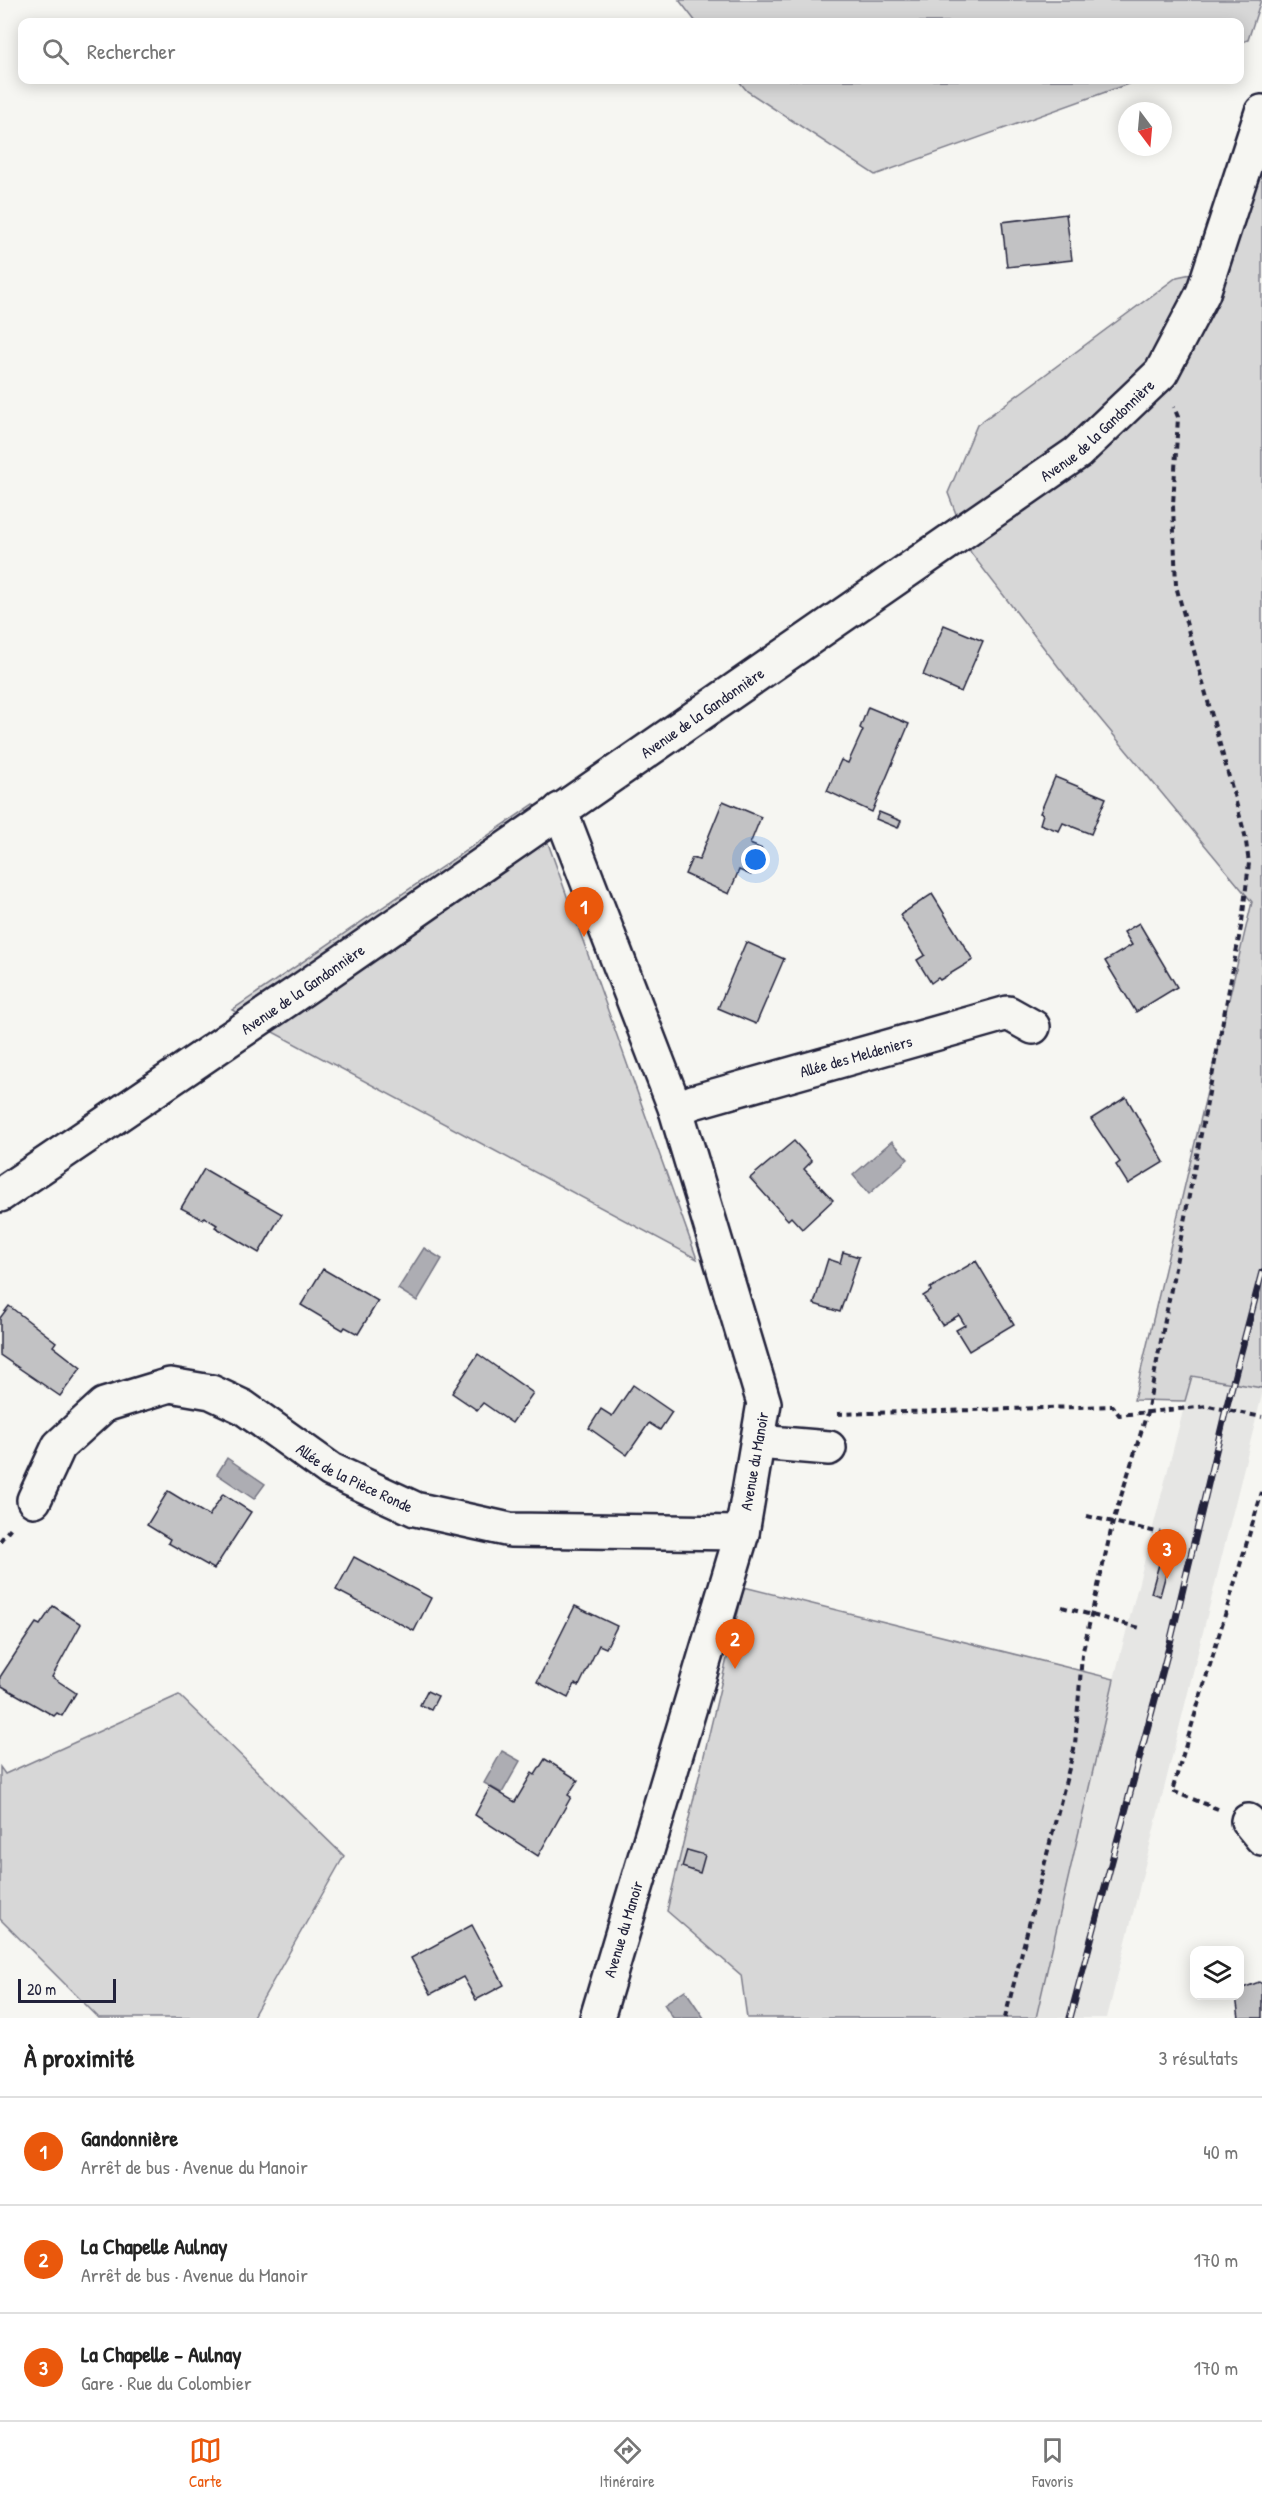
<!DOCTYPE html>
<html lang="fr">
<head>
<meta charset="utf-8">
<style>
  body { margin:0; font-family:"Patrick Hand",sans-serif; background:#f6f6f6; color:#222 }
  .controls { position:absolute; right:18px; bottom:18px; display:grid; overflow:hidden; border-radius:12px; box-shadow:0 3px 15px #0003 }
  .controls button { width:54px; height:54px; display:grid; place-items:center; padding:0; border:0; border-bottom:2px solid #e0e0e0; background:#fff; color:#222; font:30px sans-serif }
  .compass { position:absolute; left:1118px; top:102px; width:54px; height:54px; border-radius:50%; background:#fff; box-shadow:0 3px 15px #0003; rotate:164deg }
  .scale { position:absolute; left:18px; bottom:15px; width:98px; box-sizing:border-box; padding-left:6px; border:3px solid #22223b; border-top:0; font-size:16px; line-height:21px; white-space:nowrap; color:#22223b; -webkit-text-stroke:4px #f6f6f2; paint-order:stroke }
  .you { position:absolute; left:756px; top:860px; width:21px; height:21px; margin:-15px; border:4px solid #fff; border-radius:50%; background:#1a73e8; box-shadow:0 0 0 9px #1a73e833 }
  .badge { display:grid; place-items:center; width:39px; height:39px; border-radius:50%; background:#ea580c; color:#fff; font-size:20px; font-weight:700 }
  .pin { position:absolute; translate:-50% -50px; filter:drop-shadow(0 2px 3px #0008) }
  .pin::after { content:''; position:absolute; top:32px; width:21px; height:18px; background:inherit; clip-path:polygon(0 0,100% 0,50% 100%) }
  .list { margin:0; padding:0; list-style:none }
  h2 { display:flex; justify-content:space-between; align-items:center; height:78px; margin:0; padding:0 24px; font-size:26px }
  h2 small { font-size:20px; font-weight:400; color:#767676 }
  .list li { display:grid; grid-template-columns:39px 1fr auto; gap:18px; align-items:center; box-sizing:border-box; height:108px; padding:0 24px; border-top:2px solid #e0e0e0 }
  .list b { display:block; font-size:22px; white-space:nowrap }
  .list p { margin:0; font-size:20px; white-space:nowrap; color:#767676 }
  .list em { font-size:20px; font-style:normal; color:#767676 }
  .icon { flex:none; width:33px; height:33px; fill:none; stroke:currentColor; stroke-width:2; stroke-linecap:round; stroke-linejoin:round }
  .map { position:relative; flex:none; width:1262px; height:2018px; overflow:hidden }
  .search { position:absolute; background:#fff; box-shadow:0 3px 15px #0003; left:18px; right:18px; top:18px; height:66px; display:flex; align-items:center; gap:15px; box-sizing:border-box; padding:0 21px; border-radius:12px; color:#767676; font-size:22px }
  .sheet { height:402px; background:#fff }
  nav { display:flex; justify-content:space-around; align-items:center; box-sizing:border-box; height:84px; border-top:2px solid #e0e0e0; background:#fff; font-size:16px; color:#767676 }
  nav a { display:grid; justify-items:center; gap:3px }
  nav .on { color:#ea580c }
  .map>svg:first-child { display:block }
</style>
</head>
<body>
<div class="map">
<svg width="1262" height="2018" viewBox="0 0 1262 2018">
  <rect width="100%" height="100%" fill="#f6f6f2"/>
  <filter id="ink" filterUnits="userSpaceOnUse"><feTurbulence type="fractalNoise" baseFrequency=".0167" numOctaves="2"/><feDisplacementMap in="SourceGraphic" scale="12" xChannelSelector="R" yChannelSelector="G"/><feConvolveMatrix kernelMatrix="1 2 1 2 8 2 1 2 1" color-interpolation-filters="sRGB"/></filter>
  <g filter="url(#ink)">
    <polygon fill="#e6e6e4" points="1192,1376 1262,1388 1262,1395 1107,2018 1036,2018 1114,1679"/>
    <g fill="#d7d7d7" stroke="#7c7c89" stroke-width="1.5">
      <polygon points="679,0 1261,0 1248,40 1240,43 1240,22 696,22"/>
      <polygon points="738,80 1139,80 875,175 747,91"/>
      <polygon points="1262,155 1262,1388 1192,1376 1185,1401 1134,1400 1252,902 1077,691 971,553 948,493 977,425 1177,277 1223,267"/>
      <polygon points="534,804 697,1259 232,1010"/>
      <polygon points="744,1587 1114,1679 1036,2018 747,2018 741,1975 667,1911"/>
      <polygon points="179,1695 344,1856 252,2018 99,2018 0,1919 0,1767 5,1774"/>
    </g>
    <g fill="#adadb3" stroke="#757583" stroke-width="1.5">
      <polygon points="892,1141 908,1159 869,1194 853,1175"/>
      <polygon points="424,1248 442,1259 417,1301 398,1289"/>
      <polygon points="227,1458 265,1484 254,1499 217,1474"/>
      <polygon points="502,1751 520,1761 502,1793 484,1783"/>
      <polygon points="685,1990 704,2018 673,2018 664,2004"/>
    </g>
    <g fill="#c2c2c4" stroke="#22223b" stroke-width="1.5">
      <polygon points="1066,214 1072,260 1007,267 1002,222"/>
      <polygon points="944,625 983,641 961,692 923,675"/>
      <polygon points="868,707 909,724 872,812 827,791 841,760 848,763 863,730 860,728"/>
      <polygon points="1055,777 1106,798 1091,834 1063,823 1059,831 1040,824 1043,814 1040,813"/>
      <polygon points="723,801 761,817 750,844 762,849 751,875 739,870 729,894 685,874 692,858 699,860"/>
      <polygon points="879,812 901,821 898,828 876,819"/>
      <polygon points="932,894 973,960 940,980 938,978 931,983 917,960 925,955 900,915"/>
      <polygon points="1139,923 1177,987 1136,1012 1105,961 1132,945 1124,932"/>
      <polygon points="746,942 784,959 756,1024 718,1008"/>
      <polygon points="1126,1097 1164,1162 1128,1184 1116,1165 1120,1162 1091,1119"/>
      <polygon points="794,1141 812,1161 804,1169 833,1200 802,1229 791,1217 788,1220 750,1178"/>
      <polygon points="204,1169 282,1214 259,1253 215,1227 217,1225 204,1217 202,1219 181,1208"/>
      <polygon points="843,1252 859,1257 840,1312 814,1304 828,1259 840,1263"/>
      <polygon points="976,1261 1014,1324 969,1351 956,1330 965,1325 959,1315 942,1325 923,1296 931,1291 930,1288"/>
      <polygon points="323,1269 378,1301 358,1334 345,1327 343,1330 301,1305"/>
      <polygon points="9,1306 56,1342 53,1346 81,1368 60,1396 0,1355 0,1318"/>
      <polygon points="478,1354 533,1393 512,1423 483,1403 477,1410 452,1393"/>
      <polygon points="633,1385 672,1412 660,1430 649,1423 627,1455 589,1428 601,1409 612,1416"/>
      <polygon points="168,1491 209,1516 223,1494 251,1512 214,1569 168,1543 170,1539 147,1525"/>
      <polygon points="354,1557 431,1598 414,1631 336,1590"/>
      <polygon points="1161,1557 1170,1559 1160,1596 1151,1593"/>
      <polygon points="53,1606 81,1624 52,1677 76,1693 62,1716 57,1713 54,1716 0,1685 0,1677 17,1651 36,1623 40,1625"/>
      <polygon points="575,1606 617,1626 606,1648 599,1645 579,1686 575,1684 568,1698 537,1682"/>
      <polygon points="427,1691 438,1696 431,1710 420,1705"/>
      <polygon points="545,1759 578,1780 568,1795 571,1797 538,1856 475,1815 490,1787 515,1802 532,1773 535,1775"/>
      <polygon points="687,1850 705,1855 700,1873 682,1867"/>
      <polygon points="472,1925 504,1985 476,2000 463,1977 431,1994 411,1958"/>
      <polygon points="1259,1982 1262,1984 1262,2018 1239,2018 1236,1996 1240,1996 1240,1989"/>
    </g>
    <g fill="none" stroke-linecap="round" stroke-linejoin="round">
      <g stroke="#22223b" stroke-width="38">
        <g id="minor">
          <polyline points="560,810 676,1110 764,1403 742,1533 597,2018"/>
          <path id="s1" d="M676,1110l17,-8 315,-89 25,14"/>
          <path id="s2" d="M0,1195l303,-206 774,-536 84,-80 42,-80 59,-181"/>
          <polyline points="758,1442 829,1448"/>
          <path id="s3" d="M34,1500l25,-54 45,-41 66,-20 41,7 32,15 88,63 84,39 95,21 232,3"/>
          <polyline points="1248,1821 1262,1838"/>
        </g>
      </g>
      <g stroke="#22223b" stroke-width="4" stroke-dasharray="6 4.5" stroke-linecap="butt">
        <polyline points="837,1414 1113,1406 1119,1415 1208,1406 1262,1417"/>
        <polyline points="1087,1516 1165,1534"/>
        <polyline points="0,1541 13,1525"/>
        <polyline points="1062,1607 1140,1628"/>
        <polyline points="1218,1809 1172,1791 1262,1492"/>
        <polyline points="1005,2018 1075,1745 1082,1655 1113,1522 1147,1413 1242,922 1249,863 1245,835 1176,586 1173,505 1178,417 1174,407"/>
      </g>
      <use href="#minor" stroke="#f6f6f2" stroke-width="33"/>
      <g stroke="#22223b" stroke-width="7">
        <polyline id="rail" points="1070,2018 1169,1647 1226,1409 1262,1272"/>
      </g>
      <use href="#rail" stroke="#f6f6f2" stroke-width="4.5" stroke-dasharray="14" stroke-linecap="butt"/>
    </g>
  </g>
  <g text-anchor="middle" stroke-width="4.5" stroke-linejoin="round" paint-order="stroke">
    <g font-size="16" fill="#22223b" stroke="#f6f6f2">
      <text dy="6" stroke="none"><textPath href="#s2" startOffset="1338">Avenue de la Gandonnière</textPath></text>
      <text dy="6" stroke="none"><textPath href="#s2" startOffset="852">Avenue de la Gandonnière</textPath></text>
      <text dy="6" stroke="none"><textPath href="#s2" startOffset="366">Avenue de la Gandonnière</textPath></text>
      <text dy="6" stroke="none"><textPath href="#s1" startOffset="188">Allée des Meldeniers</textPath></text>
      <text transform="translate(754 1461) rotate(-80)" y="6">Avenue du Manoir</text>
      <text dy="6" stroke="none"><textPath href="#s3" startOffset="399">Allée de la Pièce Ronde</textPath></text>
      <text transform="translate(623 1929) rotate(-73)" y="6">Avenue du Manoir</text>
    </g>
  </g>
</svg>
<div class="controls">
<button><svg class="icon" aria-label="layers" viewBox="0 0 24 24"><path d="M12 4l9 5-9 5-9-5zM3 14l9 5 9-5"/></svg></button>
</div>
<svg class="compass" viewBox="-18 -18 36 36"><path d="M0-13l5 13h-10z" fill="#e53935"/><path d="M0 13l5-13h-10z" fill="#767676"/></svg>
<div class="scale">20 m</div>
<div class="you"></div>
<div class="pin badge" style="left:584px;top:937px">1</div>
<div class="pin badge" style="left:735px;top:1669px">2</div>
<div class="pin badge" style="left:1167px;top:1579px">3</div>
<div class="search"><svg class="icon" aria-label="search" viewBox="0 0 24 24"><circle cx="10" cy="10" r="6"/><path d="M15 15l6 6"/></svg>Rechercher</div>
</div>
<section class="sheet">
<h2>À proximité<small>3 résultats</small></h2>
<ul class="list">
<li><span class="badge">1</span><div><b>Gandonnière</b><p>Arrêt de bus · Avenue du Manoir</p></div><em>40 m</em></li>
<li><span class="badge">2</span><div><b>La Chapelle Aulnay</b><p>Arrêt de bus · Avenue du Manoir</p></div><em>170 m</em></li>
<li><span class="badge">3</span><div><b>La Chapelle - Aulnay</b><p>Gare · Rue du Colombier</p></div><em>170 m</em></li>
</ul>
</section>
<nav>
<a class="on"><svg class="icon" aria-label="map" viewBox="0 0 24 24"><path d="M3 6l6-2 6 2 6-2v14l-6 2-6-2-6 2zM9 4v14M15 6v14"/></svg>Carte</a>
<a><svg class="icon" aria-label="directions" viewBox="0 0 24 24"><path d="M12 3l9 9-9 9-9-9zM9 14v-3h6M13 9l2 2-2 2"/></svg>Itinéraire</a>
<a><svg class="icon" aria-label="saved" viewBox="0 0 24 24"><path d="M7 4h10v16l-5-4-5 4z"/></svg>Favoris</a>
</nav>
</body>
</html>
